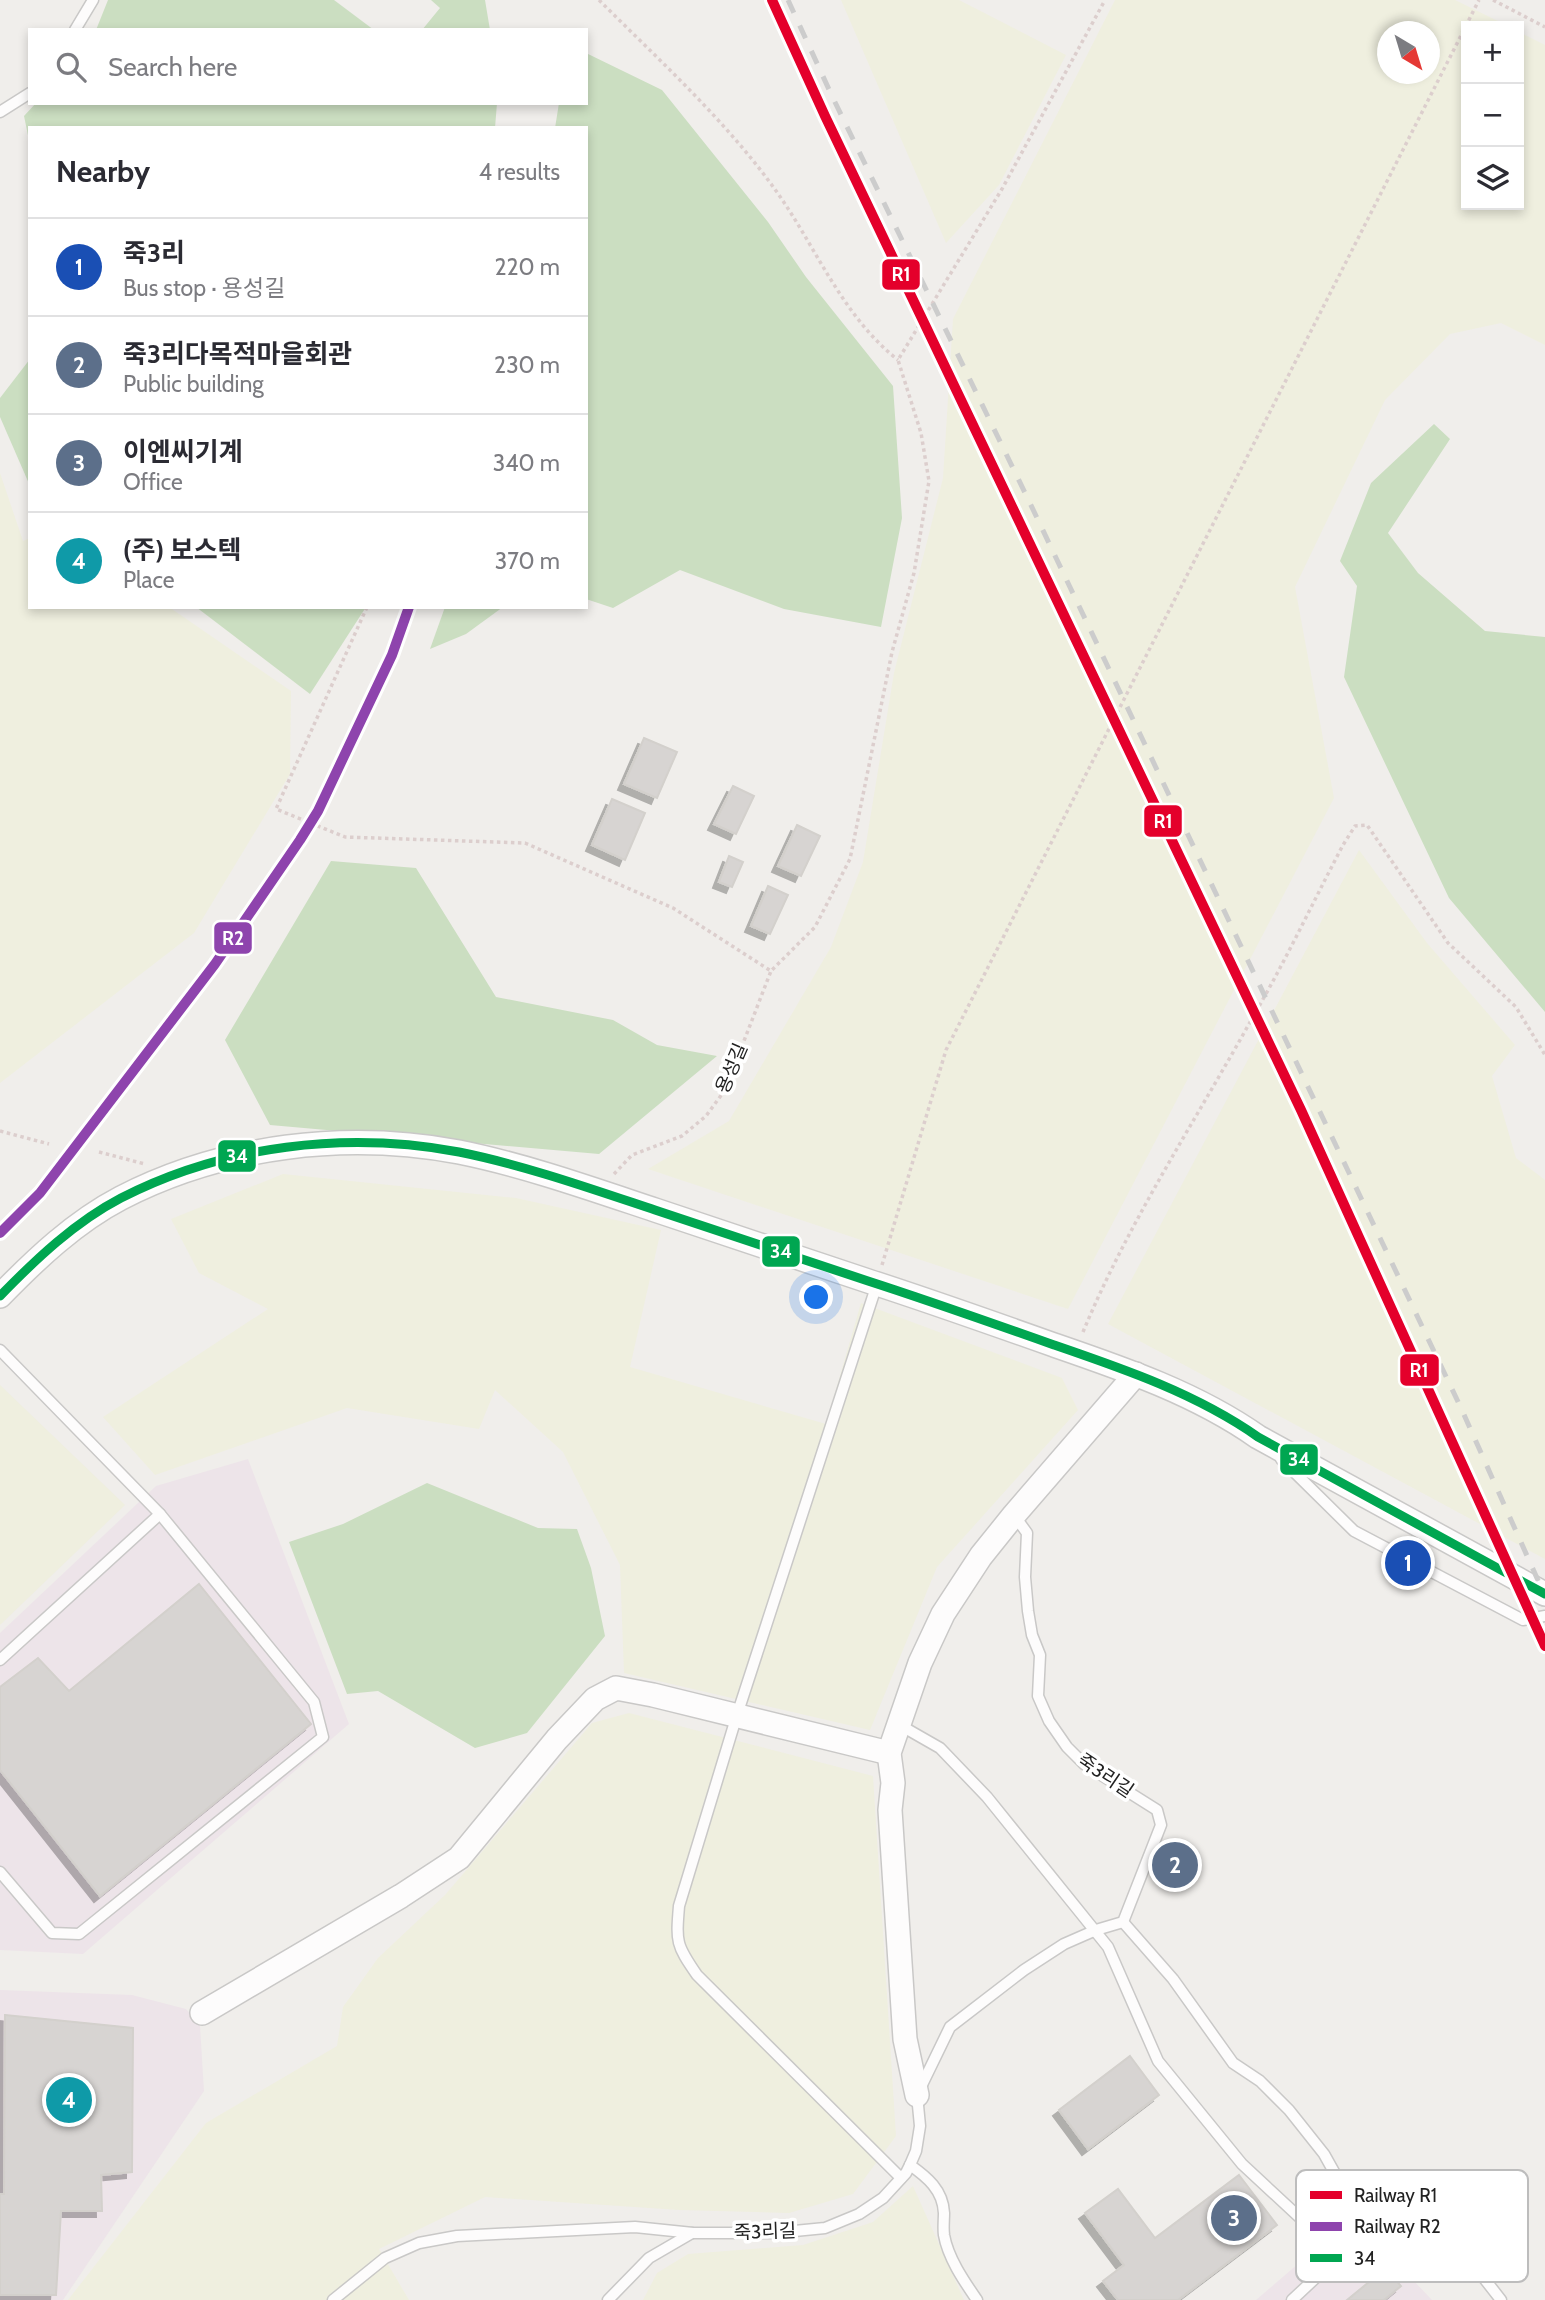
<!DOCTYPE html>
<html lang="en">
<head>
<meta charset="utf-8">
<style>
  body { margin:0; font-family:Cabin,"Noto Sans KR",sans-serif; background:#f7f7f7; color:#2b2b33 }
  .controls { position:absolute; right:21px; top:21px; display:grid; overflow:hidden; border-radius:0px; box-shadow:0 4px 10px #0003 }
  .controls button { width:63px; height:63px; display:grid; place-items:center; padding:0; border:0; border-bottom:2px solid #e1e1e2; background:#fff; color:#2b2b33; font:35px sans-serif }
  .compass { position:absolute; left:1377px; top:21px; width:63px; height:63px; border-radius:50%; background:#fff; box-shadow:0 4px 10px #0003; rotate:142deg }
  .you { position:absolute; left:817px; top:1298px; width:24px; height:24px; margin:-18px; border:5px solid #fff; border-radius:50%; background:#1a73e8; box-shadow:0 0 0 10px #1a73e833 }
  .badge { display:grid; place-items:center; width:46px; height:46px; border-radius:50%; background:#6a6968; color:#fff; font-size:23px; font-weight:700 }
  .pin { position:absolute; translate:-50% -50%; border:4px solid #fff; box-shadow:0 2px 7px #0006 }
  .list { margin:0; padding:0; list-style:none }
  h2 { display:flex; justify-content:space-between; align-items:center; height:91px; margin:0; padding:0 28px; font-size:30px }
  h2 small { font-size:23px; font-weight:400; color:#7c7c81 }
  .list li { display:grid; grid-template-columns:46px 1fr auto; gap:21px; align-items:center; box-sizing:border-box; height:98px; padding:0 28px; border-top:2px solid #e1e1e2 }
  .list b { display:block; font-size:26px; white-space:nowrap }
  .list p { margin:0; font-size:23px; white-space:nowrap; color:#7c7c81 }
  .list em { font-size:23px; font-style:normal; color:#7c7c81 }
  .icon { flex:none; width:38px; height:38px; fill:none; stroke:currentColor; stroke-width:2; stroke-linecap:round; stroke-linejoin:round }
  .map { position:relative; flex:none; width:1545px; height:2300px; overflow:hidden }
  .search { position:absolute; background:#fff; box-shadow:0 4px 10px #0003; left:28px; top:28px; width:560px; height:77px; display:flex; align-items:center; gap:18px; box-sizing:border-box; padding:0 24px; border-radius:0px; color:#7c7c81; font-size:26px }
  .panel { position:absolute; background:#fff; box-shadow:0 4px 10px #0003; left:28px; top:126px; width:560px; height:483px; border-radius:0px }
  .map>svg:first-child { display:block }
</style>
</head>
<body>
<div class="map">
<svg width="1545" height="2300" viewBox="0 0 1545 2300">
  <defs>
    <filter id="shadow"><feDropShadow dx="-6" dy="6" stdDeviation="0" flood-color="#0004"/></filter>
  </defs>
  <rect width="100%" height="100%" fill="#f0eeeb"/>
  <g fill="#ede4e9">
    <polygon points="248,1459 349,1724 83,1954 0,1950 0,1633 156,1486"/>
    <polygon points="0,1990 132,1995 186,2009 200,2026 204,2091 63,2300 0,2300"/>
    <polygon points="1342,2226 1394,2260 1432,2300 1256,2300"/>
  </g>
  <g fill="#efefdf" fill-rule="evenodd">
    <polygon points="841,0 959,0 1066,55 999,185 946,243"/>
    <path d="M1115,0h340l53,26h-42v179h53v-173l26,13v300l-44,-22 -51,11 -65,66 -90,187 39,211 -266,511 -420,-140 81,-48 102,-174 32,-85 31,-189 49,-195 10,-159zM1388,32h42v42h-42z"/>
    <polygon points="0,473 23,541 30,538 30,607 169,607 291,691 290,774 194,933 0,1083"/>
    <polygon points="1359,850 1427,943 1515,1045 1492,1076 1516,1158 1545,1180 1545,1559 1108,1324"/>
    <polygon points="283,1174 516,1198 661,1230 630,1367 826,1424 861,1303 1062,1378 1078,1410 937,1567 870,1730 624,1673 620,1565 563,1452 495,1390 479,1429 347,1408 155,1475 103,1417 268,1309 199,1273 171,1219"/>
    <polygon points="0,1385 125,1505 0,1625"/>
    <polygon points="629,1713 873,1776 896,2136 853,2194 789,2213 679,2210 485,2197 379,2249 409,2300 68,2300 206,2123 337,2046 343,2007 378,1958 445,1895 592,1723"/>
    <polygon points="913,2186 964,2300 643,2300 657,2273 688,2254 803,2245 873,2222"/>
  </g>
  <g fill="#cbdec1">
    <polygon points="108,0 334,0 374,30 96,30"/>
    <polygon points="431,0 485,0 490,30 422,30 440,8"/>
    <polygon points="586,53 662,90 768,222 806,277 893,386 902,518 881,627 784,609 680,570 613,608 586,599 586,128 555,128 559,103 586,103"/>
    <polygon points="36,103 497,103 495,128 30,128 30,145 24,116"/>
    <polygon points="30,359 30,486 0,417 0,398"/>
    <polygon points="1434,424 1450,439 1388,533 1418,573 1485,631 1545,637 1545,1012 1449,898 1344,677 1357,586 1340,561 1371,483"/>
    <polygon points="196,607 366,607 310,694"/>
    <polygon points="445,607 503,607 466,634 430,649"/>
    <polygon points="331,861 416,868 496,997 613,1020 657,1045 717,1056 599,1154 270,1125 225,1040"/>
    <polygon points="427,1483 538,1528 577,1529 591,1568 605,1636 527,1733 475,1748 378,1691 347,1694 289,1542 343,1524"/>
  </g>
  <g fill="#d7d4d2" stroke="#d3d0cc" stroke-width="2" filter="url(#shadow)">
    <polygon points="644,738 677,752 657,798 624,784"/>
    <polygon points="733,786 754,796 736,834 714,824"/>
    <polygon points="612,799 645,813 625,860 592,845"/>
    <polygon points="797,825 820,836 801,876 778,866"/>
    <polygon points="729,856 743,862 732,887 719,882"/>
    <polygon points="768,886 788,895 770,934 751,926"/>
    <polygon points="199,1584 311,1724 100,1896 0,1770 0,1687 38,1658 69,1691"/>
    <polygon points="5,2015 133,2028 132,2172 101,2175 102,2211 61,2211 56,2295 0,2295 0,2194 4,2194"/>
    <polygon points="1130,2056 1159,2095 1088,2149 1059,2110"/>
    <polygon points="1239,2175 1277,2225 1178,2300 1118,2300 1103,2281 1124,2265 1085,2213 1118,2189 1155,2238"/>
    <polygon points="1386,2268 1401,2286 1384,2300 1347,2300"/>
  </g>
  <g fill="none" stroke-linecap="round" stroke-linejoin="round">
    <g stroke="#c9c8c7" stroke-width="13">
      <g id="service">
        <polyline points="75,30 93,0"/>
        <polyline points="0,112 30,93"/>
        <path d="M877,1284l-140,431 -58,191c-3,36 -3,39 18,69l204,203"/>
        <polyline points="0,1350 160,1514 314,1702 323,1737 79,1934 52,1933 0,1872"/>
        <polyline points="1281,1459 1354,1531 1523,1620 1545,1616"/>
        <polyline points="0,1660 160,1514"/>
        <polyline points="898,1724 940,1748 987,1797 1108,1947 1158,2061 1242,2164 1340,2255 1292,2300"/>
        <polyline points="1123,1922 1173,1979 1233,2063 1260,2081 1289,2110 1324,2154 1348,2197 1377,2220 1443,2238 1465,2254 1501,2300"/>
        <path d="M910,2165c17,12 33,25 34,48 0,7 -1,15 0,22 4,23 20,46 33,65"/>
        <polyline points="333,2300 385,2258 419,2243 457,2236 635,2227 693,2233 774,2233 825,2228 859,2214 883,2198 906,2173 910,2165 916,2151 920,2126 917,2095 950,2027 1024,1970 1064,1944 1096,1930 1123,1922 1161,1825 1157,1810 1084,1764 1067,1747 1049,1721 1038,1696 1040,1655 1032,1635 1028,1611 1025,1577 1027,1533 1014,1515"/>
        <polyline points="608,2300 649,2258 692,2233"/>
      </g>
    </g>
    <g stroke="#c9c8c7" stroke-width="26">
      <g id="tertiary">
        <path d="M0,1296c36,-37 75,-74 121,-98 103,-53 225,-67 338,-46 65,13 133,37 196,58 71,23 142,47 213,71 62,20 124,42 186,64 70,24 143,49 204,92l287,157"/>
        <polyline points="202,2013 401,1896 459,1858 557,1739 595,1699 616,1688 653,1695 889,1753"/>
        <polyline points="917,2095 905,2039 890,1810 893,1783 889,1753 920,1663 943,1614 981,1556 1014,1515 1136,1374"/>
      </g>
    </g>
    <g stroke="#dccecd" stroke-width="3.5" stroke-dasharray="3.5 3.5" stroke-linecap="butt">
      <path d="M599,0c60,60 125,119 175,188 42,58 67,127 124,172"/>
      <polyline points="1493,0 1545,27"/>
      <polyline points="367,607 276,809 345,837 525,843 673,908 771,971 815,927 850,859 892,652 914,573 929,481 921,433 898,360 1002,189 1105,0"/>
      <polyline points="0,1131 49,1144"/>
      <polyline points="99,1152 145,1164"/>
      <polyline points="614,1174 632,1155 682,1136 706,1116 725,1090 771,971"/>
      <polyline points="882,1265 946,1050 1479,0"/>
      <path d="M1083,1332c46,-111 113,-212 171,-317 32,-55 59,-113 89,-170l12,-19 12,-1 81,118 68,64 29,48"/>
    </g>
    <use href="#service" stroke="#fdfcfc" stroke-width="10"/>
    <use href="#tertiary" stroke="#fdfcfc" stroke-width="23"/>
    <g stroke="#ccc" stroke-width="5" stroke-dasharray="14 14" stroke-linecap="butt">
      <polyline points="772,0 825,116 1301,1110 1545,1646"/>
      <polyline points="788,0 832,96 1028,499 1461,1408 1545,1596"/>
    </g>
    <g stroke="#fff" stroke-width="14">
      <path id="bus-1" d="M0,1296c36,-37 75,-74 121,-98 103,-53 225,-67 338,-46 65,13 133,37 196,58 71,23 142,47 213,71 62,20 124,42 186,64 70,24 143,49 204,92l287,157"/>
    </g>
    <use href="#bus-1" stroke="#00a651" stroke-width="9"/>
    <g stroke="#fff" stroke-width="16">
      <polyline id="rail-1" points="772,0 825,116 1301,1110 1545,1646"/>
    </g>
    <g stroke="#fff" stroke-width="16">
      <polyline id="rail-2" points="0,1233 40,1193 215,964 300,840 318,811 392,655 409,607"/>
    </g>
    <use href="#rail-1" stroke="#e4002b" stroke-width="10"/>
    <use href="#rail-2" stroke="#8e44ad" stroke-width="10"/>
  </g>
  <g text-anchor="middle" stroke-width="7" stroke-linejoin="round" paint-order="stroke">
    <g font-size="19" fill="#222" stroke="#fff">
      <text transform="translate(731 1068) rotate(-67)" y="7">용성길</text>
      <text transform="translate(1106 1775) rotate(34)" y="7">죽3리길</text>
      <text transform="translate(765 2231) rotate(-2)" y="7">죽3리길</text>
    </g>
  </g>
  <rect x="1296" y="2170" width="232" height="112" rx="10" fill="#fff" stroke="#bdbdbd" stroke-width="2"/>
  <rect x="1310" y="2191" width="32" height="8" fill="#e4002b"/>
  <rect x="1310" y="2222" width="32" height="9" fill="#8e44ad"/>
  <rect x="1310" y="2254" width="32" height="8" fill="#00a651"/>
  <g font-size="19" fill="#222">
    <text x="1354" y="2202">Railway R1</text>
    <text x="1354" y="2233">Railway R2</text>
    <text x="1354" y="2265">34</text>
  </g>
  <g stroke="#fff" stroke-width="2.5">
    <rect x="881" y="258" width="40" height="33" rx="7" fill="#e4002b"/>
    <rect x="1143" y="804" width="40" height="34" rx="7" fill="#e4002b"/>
    <rect x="213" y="921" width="40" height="34" rx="7" fill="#8e44ad"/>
    <rect x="217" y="1139" width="40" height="34" rx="7" fill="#00a651"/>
    <rect x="761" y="1235" width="40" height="33" rx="7" fill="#00a651"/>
    <rect x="1399" y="1353" width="41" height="34" rx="7" fill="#e4002b"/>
    <rect x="1279" y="1443" width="40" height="33" rx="7" fill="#00a651"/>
  </g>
  <g font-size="19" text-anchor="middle" font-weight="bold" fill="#fff">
    <text x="901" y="281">R1</text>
    <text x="1163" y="828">R1</text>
    <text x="233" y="945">R2</text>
    <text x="237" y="1163">34</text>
    <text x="781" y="1258">34</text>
    <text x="1419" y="1377">R1</text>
    <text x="1299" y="1466">34</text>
  </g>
</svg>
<div class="controls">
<button>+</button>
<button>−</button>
<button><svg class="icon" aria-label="layers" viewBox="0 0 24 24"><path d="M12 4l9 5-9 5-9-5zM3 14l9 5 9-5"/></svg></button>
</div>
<svg class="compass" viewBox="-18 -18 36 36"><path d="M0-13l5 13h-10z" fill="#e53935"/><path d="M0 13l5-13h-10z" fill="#7c7c81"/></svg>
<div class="you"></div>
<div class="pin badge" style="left:1408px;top:1563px;background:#1a4fb4">1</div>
<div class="pin badge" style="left:1175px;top:1865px;background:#5c6f8a">2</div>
<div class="pin badge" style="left:1234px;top:2218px;background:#5c6f8a">3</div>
<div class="pin badge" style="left:69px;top:2100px;background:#0f9aa8">4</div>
<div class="search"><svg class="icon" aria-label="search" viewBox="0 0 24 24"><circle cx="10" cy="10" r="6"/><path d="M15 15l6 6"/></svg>Search here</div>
<section class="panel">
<h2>Nearby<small>4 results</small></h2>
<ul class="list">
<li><span class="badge" style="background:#1a4fb4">1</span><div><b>죽3리</b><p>Bus stop · 용성길</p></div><em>220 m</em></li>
<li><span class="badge" style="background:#5c6f8a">2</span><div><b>죽3리다목적마을회관</b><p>Public building</p></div><em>230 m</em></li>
<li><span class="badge" style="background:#5c6f8a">3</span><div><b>이엔씨기계</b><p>Office</p></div><em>340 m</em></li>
<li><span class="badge" style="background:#0f9aa8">4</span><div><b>(주) 보스텍</b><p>Place</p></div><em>370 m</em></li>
</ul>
</section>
</div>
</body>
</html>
